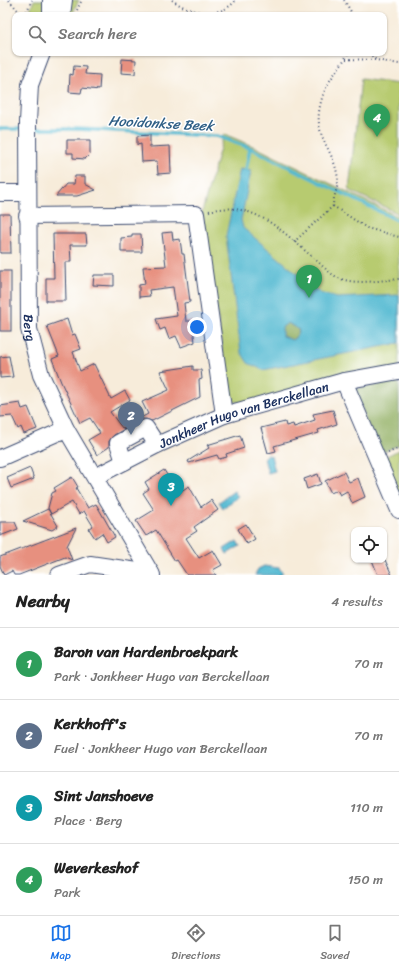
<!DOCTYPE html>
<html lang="en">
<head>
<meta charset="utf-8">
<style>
  body { margin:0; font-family:Sriracha,sans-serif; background:#f6f6f6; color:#222 }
  .controls { position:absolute; right:12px; bottom:12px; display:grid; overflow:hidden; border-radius:8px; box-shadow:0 1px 3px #0004 }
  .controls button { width:36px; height:36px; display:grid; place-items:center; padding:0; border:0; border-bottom:1px solid #e0e0e0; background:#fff; color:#222; font:20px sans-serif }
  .you { position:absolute; left:197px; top:327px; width:14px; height:14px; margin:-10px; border:3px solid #fff; border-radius:50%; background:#1a73e8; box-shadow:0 0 0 6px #1a73e833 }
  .badge { display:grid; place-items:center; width:26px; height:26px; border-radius:50%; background:#1a73e8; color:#fff; font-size:13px; font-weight:700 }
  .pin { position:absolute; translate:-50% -33px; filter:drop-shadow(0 1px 2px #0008) }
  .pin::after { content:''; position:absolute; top:21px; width:14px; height:12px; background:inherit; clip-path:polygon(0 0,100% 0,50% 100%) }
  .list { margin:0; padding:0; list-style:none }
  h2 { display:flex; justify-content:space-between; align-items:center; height:52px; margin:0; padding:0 16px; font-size:17px }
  h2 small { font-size:13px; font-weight:400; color:#767676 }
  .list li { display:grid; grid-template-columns:26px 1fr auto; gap:12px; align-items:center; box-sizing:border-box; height:72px; padding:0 16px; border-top:1px solid #e0e0e0 }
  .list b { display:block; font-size:15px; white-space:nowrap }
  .list p { margin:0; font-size:13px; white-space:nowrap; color:#767676 }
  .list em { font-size:13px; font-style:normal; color:#767676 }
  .icon { flex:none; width:22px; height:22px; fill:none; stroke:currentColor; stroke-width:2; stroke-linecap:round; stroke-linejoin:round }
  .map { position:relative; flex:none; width:399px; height:575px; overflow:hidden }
  .search { position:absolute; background:#fff; box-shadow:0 1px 3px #0004; left:12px; right:12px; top:12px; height:44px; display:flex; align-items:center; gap:10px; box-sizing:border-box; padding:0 14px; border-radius:8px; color:#767676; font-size:15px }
  .sheet { height:340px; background:#fff }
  nav { display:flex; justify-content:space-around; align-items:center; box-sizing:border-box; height:56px; border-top:1px solid #e0e0e0; background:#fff; font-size:11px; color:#767676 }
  nav a { display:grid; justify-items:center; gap:2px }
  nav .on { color:#1a73e8 }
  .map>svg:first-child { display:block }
</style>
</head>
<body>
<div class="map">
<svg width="399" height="575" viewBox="0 0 399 575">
  <rect width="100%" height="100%" fill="#fff"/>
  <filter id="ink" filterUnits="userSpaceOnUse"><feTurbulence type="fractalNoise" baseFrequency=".025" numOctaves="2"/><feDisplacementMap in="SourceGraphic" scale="8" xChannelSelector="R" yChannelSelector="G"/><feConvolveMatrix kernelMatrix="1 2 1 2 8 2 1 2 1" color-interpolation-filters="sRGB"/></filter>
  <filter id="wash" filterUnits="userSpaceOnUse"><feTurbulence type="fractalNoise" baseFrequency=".012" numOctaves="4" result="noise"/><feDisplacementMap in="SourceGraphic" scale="16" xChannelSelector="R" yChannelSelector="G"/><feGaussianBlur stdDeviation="0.9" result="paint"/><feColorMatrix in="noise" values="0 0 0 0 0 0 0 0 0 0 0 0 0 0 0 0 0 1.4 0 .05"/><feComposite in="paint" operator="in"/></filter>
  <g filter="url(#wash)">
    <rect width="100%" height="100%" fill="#f7ecda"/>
    <g fill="#b7cb6f" stroke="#697d66">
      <polygon points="34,0 47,0 47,15 28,15"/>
      <polygon points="67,0 79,0 72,15 64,15"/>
      <polygon points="361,79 399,84 399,214 349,190"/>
      <polygon points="224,134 255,147 399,217 399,370 244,403 230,401 202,212"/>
      <polygon points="399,450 399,501 380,459"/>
    </g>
    <g fill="#91af62" stroke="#566f60">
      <polygon points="288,323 299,330 296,337 292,340 282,336 281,327"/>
      <polygon points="399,380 399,445 378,454 354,389"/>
    </g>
    <g fill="#53b9d1" stroke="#377498" fill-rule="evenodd">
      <path d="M240,169l11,2 -10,49 2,8 77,65 17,5 62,-3v48l-136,27 -15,-7 -7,-11 -15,-116zM288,323l11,7 -3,7 -4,3 -10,-4v-9z"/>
      <polygon points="267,455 271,456 275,471 268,473 264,458"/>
      <polygon points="234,491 238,497 223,508 219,502"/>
      <polygon points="237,541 240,546 227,554 224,549"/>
      <polygon points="264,566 279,568 282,571 282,575 255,575 258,569"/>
    </g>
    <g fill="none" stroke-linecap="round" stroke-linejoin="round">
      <g stroke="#53b9d1" stroke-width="3.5">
        <polyline points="0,129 25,129"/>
        <polyline points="33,129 76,129 217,136 250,148 399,221"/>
        <polyline points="245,175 250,148"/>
      </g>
    </g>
    <g id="blocks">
      <g fill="#e7907f">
        <polygon points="122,59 136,60 135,74 121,73"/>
        <polygon points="74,66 86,67 85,74 100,75 99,90 82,88 81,93 69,92 70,74 73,75"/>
        <polygon points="150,135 150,147 170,146 171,173 158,174 157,161 142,162 141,144 137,145 137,136"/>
        <polygon points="67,140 90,140 90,154 85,159 73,158 73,153 67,153"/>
        <polygon points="75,176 85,176 85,184 96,190 77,196 56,196 66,184 74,184"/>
        <polygon points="0,214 10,214 11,253 0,253"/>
        <polygon points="172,232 173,240 180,239 182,254 184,254 190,302 184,303 186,321 192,321 195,342 181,347 176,336 169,339 165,328 160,330 156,319 177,316 173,287 149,290 150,296 139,297 139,285 145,284 143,267 166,266 162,233"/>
        <polygon points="53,234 86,234 87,245 70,245 71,262 65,262 66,301 46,301 46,278 54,278"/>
        <polygon points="132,234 141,234 142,252 121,252 121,238 132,237"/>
        <rect x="0" y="271" width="11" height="60"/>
        <polygon points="94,275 114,275 114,286 93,285"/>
        <polygon points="67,319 72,335 75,334 81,349 73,352 80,371 94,364 111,399 125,391 130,400 110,412 122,428 148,414 142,402 169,390 160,371 193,366 193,370 201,370 202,379 199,380 200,397 152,421 146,419 142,419 114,435 109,441 109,447 97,455 88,440 100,433 90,418 80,423 61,382 52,359 59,356 47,326"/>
        <polygon points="9,356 13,377 0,378 0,357"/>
        <polygon points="20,403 22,409 28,407 37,429 24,434 21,427 18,429 12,416 0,417 0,406"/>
        <polygon points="333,410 337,424 318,430 319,433 274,446 276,451 268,453 261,428 285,422 286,426 293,424 294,427 315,420 313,414"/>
        <polygon points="240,435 244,448 226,454 227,457 219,459 217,455 189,463 188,461 209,448 207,445"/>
        <polygon points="30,468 34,479 11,488 7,478"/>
        <polygon points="164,470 178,493 189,486 201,507 211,500 218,510 194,527 197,531 186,538 199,558 213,550 222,565 213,570 216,575 187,575 177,560 175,561 156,530 146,536 136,521 154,510 143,493 149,489 145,482"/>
        <polygon points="344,472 349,482 358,478 365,497 352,503 347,491 340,495 337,490 331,493 325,481"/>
        <polygon points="318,474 321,484 307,489 304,479"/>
        <polygon points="72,477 78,487 76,488 88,508 96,504 115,537 107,542 102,533 95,538 89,529 93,526 84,511 79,514 72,502 51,514 48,508 52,493 56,491 54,488"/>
        <polygon points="48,509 58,526 52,530 23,521"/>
        <polygon points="0,522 15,522 18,529 0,536"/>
        <polygon points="246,524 255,539 247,544 238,529"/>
        <polygon points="76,528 67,546 72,560 65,557 19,575 14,575 12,571 4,575 0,566 0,557"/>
        <polygon points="372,560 385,560 392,575 378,575"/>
      </g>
    </g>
  </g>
  <g filter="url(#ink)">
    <use href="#blocks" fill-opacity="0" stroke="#3c4b71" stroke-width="1"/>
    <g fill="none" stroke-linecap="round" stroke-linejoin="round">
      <g stroke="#3c4b71" stroke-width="18">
        <g id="minor">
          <polyline points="51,15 51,0"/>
          <polyline points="62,15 64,0"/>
          <path id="s1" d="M42,53l-12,32 -2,37 1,207 12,46 25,54 86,146"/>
          <polyline points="0,193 27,193"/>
          <polyline points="27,216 196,214 224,415"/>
          <polyline points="344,381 399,510"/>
          <polyline points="0,458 66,429"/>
          <polyline points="124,462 118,443 146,428 157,445"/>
          <path id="s2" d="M95,477l62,-32 67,-30 120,-34 55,-10"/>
          <polyline points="59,575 90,564 151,573"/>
        </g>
      </g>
      <g stroke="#3c4b71" stroke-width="2" stroke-dasharray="1 3" stroke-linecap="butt">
        <polyline points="9,0 22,15"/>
        <path d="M172,0c18,13 48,20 64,0"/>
        <polyline points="344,0 353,15"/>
        <polyline points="77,10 82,0"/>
        <polyline points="25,15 32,0"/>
        <polyline points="369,53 376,60"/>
        <polyline points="346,59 376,60 399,64"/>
        <polyline points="333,206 367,228 399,237"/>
        <path d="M209,211c46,-12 76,23 108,50 7,6 15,15 24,18 18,6 40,1 58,0"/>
        <path d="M294,242l39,-36c0,-9 6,-21 5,-27 -5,-36 -29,-42 -15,-84 7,-19 17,-26 25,-42"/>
        <polyline points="388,453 399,448"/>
      </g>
      <use href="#minor" stroke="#fff" stroke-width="16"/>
    </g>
  </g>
  <g text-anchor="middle" stroke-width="3" stroke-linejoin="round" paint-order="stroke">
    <g font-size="13" fill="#1b2f5e" stroke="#fff">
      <text dy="5" stroke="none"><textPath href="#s1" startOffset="277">Berg</textPath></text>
      <text dy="5" stroke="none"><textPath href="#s2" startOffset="162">Jonkheer Hugo van Berckellaan</textPath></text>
    </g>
    <g font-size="14" font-style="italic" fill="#2f5f86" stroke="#fff">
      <text transform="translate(161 123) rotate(3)" y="5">Hooidonkse Beek</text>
    </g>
  </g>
</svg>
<div class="controls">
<button><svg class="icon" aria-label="locate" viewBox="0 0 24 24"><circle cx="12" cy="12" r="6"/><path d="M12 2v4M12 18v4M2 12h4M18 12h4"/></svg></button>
</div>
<div class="you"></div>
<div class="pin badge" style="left:309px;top:298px;background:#2e9e5b">1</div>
<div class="pin badge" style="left:131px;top:435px;background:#5c6f8a">2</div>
<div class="pin badge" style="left:171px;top:506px;background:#0f9aa8">3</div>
<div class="pin badge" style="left:377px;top:137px;background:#2e9e5b">4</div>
<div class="search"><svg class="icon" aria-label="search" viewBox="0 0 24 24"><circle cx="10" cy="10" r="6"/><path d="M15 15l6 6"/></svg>Search here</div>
</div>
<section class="sheet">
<h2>Nearby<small>4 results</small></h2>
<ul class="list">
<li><span class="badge" style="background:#2e9e5b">1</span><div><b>Baron van Hardenbroekpark</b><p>Park · Jonkheer Hugo van Berckellaan</p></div><em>70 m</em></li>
<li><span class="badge" style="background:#5c6f8a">2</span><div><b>Kerkhoff's</b><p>Fuel · Jonkheer Hugo van Berckellaan</p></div><em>70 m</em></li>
<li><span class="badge" style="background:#0f9aa8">3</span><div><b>Sint Janshoeve</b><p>Place · Berg</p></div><em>110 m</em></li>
<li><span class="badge" style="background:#2e9e5b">4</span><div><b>Weverkeshof</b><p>Park</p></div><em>150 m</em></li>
</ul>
</section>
<nav>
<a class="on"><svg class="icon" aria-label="map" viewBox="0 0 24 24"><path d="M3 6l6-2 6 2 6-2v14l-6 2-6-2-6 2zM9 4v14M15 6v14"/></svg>Map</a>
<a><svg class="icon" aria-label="directions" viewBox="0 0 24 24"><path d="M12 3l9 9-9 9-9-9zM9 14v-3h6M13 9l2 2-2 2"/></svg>Directions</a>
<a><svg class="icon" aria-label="saved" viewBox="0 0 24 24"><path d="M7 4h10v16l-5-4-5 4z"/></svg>Saved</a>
</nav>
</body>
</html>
